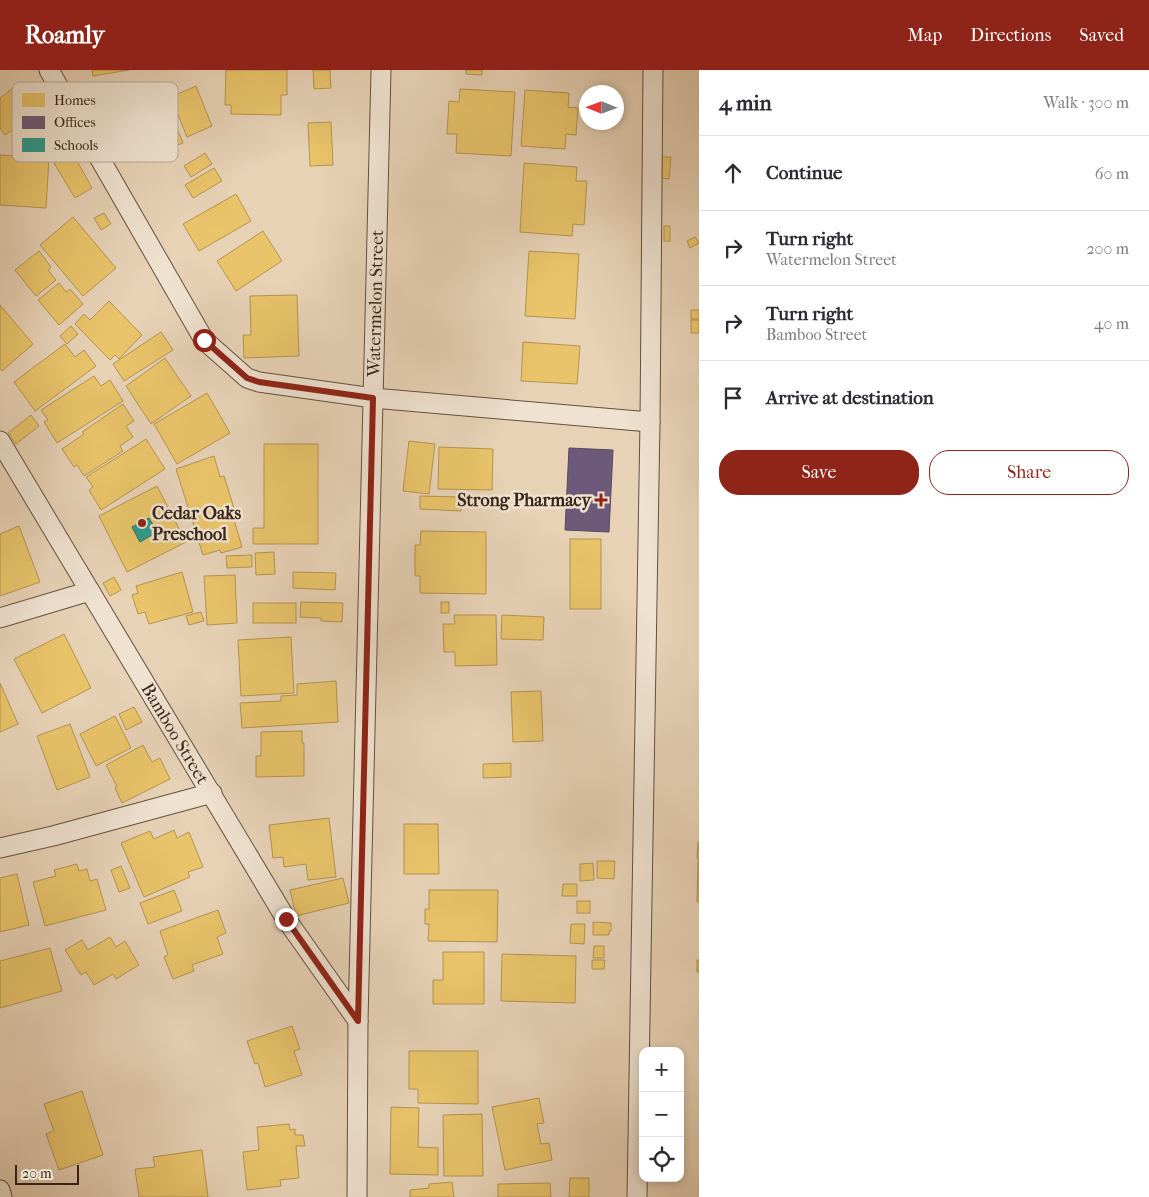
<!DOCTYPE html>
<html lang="en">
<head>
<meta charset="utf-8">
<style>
  body { margin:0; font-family:"IM FELL French Canon",serif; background:#f7f7f7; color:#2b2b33 }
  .controls { position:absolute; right:15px; bottom:15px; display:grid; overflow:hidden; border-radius:10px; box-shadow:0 2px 8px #0003 }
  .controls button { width:45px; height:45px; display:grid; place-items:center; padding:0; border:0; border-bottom:1px solid #e1e1e2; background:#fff; color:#2b2b33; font:25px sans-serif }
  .compass { position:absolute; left:579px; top:15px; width:45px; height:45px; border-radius:50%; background:#fff; box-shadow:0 2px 8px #0003; rotate:271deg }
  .scale { position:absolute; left:15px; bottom:12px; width:64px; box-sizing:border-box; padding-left:5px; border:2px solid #372517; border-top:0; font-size:14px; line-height:18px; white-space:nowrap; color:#372517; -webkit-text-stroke:4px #efe2d0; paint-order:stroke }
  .stop { position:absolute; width:15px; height:15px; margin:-11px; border:4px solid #8f2418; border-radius:50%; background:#fff }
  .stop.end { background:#8f2418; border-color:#fff; box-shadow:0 1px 5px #0008 }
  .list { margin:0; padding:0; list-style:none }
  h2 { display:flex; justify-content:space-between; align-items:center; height:65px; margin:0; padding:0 20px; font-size:21px }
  h2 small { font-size:16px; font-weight:400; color:#7c7c81 }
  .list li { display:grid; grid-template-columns:32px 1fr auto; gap:15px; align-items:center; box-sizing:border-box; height:75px; padding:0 20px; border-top:1px solid #e1e1e2 }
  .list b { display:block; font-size:19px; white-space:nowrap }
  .list p { margin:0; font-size:16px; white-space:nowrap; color:#7c7c81 }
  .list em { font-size:16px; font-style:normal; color:#7c7c81 }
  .actions { display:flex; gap:10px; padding:15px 20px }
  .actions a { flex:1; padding:11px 0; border:1px solid #8f2418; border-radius:20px; text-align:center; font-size:18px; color:#8f2418 }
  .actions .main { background:#8f2418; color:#fff }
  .icon { flex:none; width:28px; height:28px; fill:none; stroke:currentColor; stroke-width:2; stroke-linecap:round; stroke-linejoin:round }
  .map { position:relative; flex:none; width:699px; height:1127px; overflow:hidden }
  header { display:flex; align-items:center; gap:30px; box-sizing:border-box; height:70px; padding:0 25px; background:#8f2418; color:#fff }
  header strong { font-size:24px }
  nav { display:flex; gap:28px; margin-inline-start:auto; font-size:18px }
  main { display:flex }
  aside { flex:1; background:#fff }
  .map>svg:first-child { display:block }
</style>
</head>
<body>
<header>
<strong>Roamly</strong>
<nav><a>Map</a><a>Directions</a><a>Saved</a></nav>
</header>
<main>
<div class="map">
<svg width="699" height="1127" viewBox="0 0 699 1127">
  <rect width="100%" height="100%" fill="#e7d2b6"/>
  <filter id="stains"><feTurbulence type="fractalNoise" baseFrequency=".004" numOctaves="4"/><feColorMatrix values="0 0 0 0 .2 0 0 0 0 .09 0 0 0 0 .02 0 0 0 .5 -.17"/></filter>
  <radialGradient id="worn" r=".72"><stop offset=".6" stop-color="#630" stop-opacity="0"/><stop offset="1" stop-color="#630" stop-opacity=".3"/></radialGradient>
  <g fill="#e9c46a" stroke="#b49451" fill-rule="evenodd">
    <polygon points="92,0 129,0 93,6"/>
    <polygon points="226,0 287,0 287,25 281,25 281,45 231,44 231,35 225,35"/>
    <polygon points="313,0 330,0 331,18 314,19"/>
    <polygon points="466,0 482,0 482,5 466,4"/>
    <polygon points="17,15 37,42 5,65 0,58 0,28"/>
    <polygon points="196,16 212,56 187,67 171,27"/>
    <polygon points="460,19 515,22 511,86 456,83 457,64 447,64 449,31 459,32"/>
    <polygon points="525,20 569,23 568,37 578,38 576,65 566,64 565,79 521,76"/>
    <polygon points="331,52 333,95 310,96 308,53"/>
    <polygon points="175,53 183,73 164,80 156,60"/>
    <polygon points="72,82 92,118 75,128 54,93"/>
    <polygon points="205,83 212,94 191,107 184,96"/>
    <polygon points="0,85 49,88 46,138 0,135"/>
    <polygon points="662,87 671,87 669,109 661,108"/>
    <polygon points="524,93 577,97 576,111 587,111 584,155 573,154 572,166 520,162"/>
    <polygon points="214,98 222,111 193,128 185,115"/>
    <polygon points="236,124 251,151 199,181 183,154"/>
    <polygon points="104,143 111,154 101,160 94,148"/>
    <polygon points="73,147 116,198 83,226 40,175"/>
    <rect x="664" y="156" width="6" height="15"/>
    <polygon points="263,161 282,191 236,221 217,191"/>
    <polygon points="695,167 699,173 690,178 687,171"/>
    <polygon points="39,181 51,197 48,200 56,210 36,226 15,200"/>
    <polygon points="529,181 579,184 575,249 525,246"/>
    <polygon points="59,213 66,222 70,219 83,234 59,255 38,230"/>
    <polygon points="297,225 299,286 244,288 243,265 251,265 250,226"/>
    <polygon points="109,231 142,265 119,289 115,285 110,290 75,254 84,244 90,250"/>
    <polygon points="0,235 33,274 2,301 0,299"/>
    <rect x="691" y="240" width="8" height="9"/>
    <rect x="691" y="250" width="8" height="13"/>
    <polygon points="71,256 78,264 67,274 60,266"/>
    <polygon points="161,262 173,280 124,311 113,294"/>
    <polygon points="523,272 580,276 577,314 521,311"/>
    <polygon points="65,274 75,287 84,280 96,296 35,341 14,312"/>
    <polygon points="165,288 191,326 151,354 126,316"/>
    <polygon points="94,306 101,316 110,310 123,331 57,373 44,352 48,350 41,340"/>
    <polygon points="207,323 230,363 177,394 154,354"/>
    <polygon points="123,334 134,351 126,356 133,367 120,376 123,381 84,406 77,395 74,397 62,379 84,364 82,362"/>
    <polygon points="31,345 39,356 16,374 8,363"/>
    <polygon points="146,369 165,399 101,440 89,420 93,417 86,407"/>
    <polygon points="409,371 435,374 429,424 403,421"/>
    <polygon points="264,374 318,374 318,474 253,474 253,458 264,458"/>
    <polygon points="439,377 493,379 492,420 438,419"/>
    <polygon points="214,386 220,407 224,406 234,438 231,439 242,477 221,483 220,480 203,485 176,399"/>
    <path d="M157,416l29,56 -59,30 -28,-56zM149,448l8,14 -17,10 -8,-15z"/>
    <polygon points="420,426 461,427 461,441 420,439"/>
    <polygon points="19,456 40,512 0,526 0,464"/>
    <polygon points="421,461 486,462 486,524 420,523 420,506 415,506 415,475 420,475"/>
    <rect x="570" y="469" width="31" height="70"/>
    <polygon points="274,482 275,504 256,505 255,483"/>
    <polygon points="252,485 252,497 227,498 226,486"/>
    <polygon points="182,502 193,542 149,554 145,542 138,544 132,525 138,523 136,516"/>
    <polygon points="293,502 336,503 335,520 293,518"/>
    <polygon points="235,505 237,553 207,555 204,506"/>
    <polygon points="114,507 121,520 110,526 103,513"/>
    <polygon points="301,532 343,533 342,552 321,551 321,548 300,547"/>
    <rect x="441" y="532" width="8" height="11"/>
    <rect x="253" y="533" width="43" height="20"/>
    <polygon points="201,542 204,551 189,555 186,546"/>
    <polygon points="454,545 496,545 497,595 455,596 455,582 444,582 443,554 455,554"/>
    <polygon points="502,545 544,547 543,570 501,569"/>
    <polygon points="64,564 91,618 42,643 14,589"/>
    <polygon points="291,567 294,623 241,626 238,570"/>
    <polygon points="336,611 338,652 242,658 240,633 281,631 281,626 297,625 297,614"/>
    <polygon points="0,613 18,654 0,662"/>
    <polygon points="541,621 543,671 513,672 511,622"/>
    <polygon points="134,637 142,652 126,660 119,644"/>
    <polygon points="115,646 131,678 96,696 80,664"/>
    <polygon points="70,654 90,707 57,720 37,666"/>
    <polygon points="302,661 302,673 304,673 304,706 256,707 256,686 261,686 261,662"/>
    <polygon points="143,675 152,692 160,688 170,709 122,733 115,718 117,717 106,695"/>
    <polygon points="511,693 511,707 483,708 483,694"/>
    <polygon points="329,748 336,807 308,810 306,794 284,797 283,787 273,788 269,755"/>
    <polygon points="404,754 438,754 439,804 404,804"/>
    <polygon points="174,760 177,768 189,762 203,797 188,802 190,807 144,827 121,773 150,761 154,769"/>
    <polygon points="698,772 699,772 699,789 697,789"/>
    <polygon points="597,791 615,791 614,809 597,808"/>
    <polygon points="698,791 699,791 699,832 697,832"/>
    <polygon points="593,793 594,810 580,811 580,794"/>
    <polygon points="77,794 79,801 87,799 90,811 97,809 106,840 45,856 33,812 56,806 54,800"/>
    <polygon points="121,796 130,818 119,822 111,800"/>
    <polygon points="17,804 29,855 0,862 0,808"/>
    <polygon points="343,808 349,833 296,846 290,820"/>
    <polygon points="563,814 577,814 577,826 562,826"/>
    <polygon points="174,820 182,841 148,854 140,833"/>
    <polygon points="429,820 498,820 497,872 428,871 429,854 425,854 425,839 429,839"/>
    <rect x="577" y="831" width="13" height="12"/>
    <polygon points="218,840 226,863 217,867 223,884 192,895 194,901 173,909 164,887 168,885 160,861"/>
    <polygon points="593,852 611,853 611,861 609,861 609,865 593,865"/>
    <polygon points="571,854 585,854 584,874 570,873"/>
    <polygon points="110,867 116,877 125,871 139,895 116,909 113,904 94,915 86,902 81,905 65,880 82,870 88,880"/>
    <polygon points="594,876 604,876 604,888 593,888"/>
    <polygon points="50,878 62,921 0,938 0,891"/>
    <polygon points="443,882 484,882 484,934 433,934 433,910 443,910"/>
    <polygon points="502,884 576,886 575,933 501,931"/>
    <polygon points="592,890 605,890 604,899 592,899"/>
    <rect x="697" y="890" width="2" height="12"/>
    <polygon points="292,956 300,979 294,981 302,1005 265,1017 258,993 255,994 247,971"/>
    <polygon points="409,981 478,981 478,1034 418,1033 418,1019 409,1019"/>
    <polygon points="82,1021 103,1085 59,1100 46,1064 54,1061 44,1034"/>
    <polygon points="539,1028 544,1053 537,1054 541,1074 549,1073 552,1090 505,1100 492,1037"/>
    <polygon points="391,1037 419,1038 418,1077 438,1078 438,1105 390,1104"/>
    <polygon points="482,1044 483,1106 444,1106 443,1045"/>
    <polygon points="289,1054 290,1060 295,1059 295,1065 303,1065 305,1076 296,1076 299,1108 280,1110 281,1116 247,1120 243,1082 259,1080 257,1057"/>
    <polygon points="202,1080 208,1127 139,1127 135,1099 155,1097 153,1087"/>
    <polygon points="570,1108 589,1108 589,1127 569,1127"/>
    <polygon points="452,1112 454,1127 410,1127 410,1120 429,1118 429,1114"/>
    <polygon points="550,1113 551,1127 498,1127 498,1114"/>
  </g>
  <polygon fill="#6d597a" stroke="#5d495c" points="569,378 613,380 609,462 565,460"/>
  <polygon fill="#2a9d8f" stroke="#2e796b" points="149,448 157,462 140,472 132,457"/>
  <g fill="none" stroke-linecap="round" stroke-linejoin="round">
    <g stroke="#63503f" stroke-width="21">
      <g id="minor">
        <polyline points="49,0 204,270 247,308 259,312 373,328 650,352"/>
        <path id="s1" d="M0,371l286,478 72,102"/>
        <polyline points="0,548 90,521"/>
        <polyline points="0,778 53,766 212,723"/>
        <polyline points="0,1120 2,1127"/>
        <path id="s2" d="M357,1127l1,-176 23,-951"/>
        <polyline points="637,1127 650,352 653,0"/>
      </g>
    </g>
    <use href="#minor" stroke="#efe2d0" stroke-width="19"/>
  </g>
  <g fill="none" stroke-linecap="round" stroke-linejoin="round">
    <polyline stroke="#8f2418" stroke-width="6" points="204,270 247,308 259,312 373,328 358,951 286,849"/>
  </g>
  <g fill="#8f2418" stroke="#efe2d0" stroke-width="2">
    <path d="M598.5 422.5h5v5h5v5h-5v5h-5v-5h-5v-5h5z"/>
    <circle cx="142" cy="453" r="5"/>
  </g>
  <g text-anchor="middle" stroke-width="5" stroke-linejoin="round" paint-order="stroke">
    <g font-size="18" fill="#372517" stroke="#efe2d0">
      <text dy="6" stroke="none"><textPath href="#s2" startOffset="894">Watermelon Street</textPath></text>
      <text dy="6" stroke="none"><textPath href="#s1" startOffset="341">Bamboo Street</textPath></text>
    </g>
    <g font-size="18" font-weight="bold" fill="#372517" stroke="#efe2d0" text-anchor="end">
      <text x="591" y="436">Strong Pharmacy</text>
      <text x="152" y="449" text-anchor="start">Cedar Oaks<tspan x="152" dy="21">Preschool</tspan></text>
    </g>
  </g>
  <rect x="12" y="12" width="166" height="80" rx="8" fill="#efe2d0" stroke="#b8a998" stroke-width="1"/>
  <rect x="22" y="23" width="23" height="14" fill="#e9c46a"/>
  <rect x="22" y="46" width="23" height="13" fill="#6d597a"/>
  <rect x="22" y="68" width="23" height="14" fill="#2a9d8f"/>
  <g font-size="14" fill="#372517">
    <text x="54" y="35">Homes</text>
    <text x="54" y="57">Offices</text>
    <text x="54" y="80">Schools</text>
  </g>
  <rect width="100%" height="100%" filter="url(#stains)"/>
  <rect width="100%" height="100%" fill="url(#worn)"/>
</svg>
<div class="controls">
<button>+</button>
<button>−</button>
<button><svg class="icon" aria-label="locate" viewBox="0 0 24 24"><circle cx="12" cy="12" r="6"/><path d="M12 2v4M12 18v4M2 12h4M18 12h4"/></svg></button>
</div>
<svg class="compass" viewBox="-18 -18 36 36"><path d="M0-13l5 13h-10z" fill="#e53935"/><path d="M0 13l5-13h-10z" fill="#7c7c81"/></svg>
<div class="scale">20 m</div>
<div class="stop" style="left:204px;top:270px"></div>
<div class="stop end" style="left:286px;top:849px"></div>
</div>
<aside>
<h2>4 min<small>Walk · 300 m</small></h2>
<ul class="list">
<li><svg class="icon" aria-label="ahead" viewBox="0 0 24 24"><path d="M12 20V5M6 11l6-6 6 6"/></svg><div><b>Continue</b></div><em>60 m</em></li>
<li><svg class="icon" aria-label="right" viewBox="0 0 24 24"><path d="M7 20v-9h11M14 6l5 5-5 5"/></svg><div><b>Turn right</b><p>Watermelon Street</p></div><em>200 m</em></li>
<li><svg class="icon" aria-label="right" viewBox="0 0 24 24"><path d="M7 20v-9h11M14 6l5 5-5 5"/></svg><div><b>Turn right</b><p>Bamboo Street</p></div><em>40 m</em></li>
<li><svg class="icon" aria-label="arrive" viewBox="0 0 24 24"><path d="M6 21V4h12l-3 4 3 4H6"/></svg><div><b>Arrive at destination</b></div></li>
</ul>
<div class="actions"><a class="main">Save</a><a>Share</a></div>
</aside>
</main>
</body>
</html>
